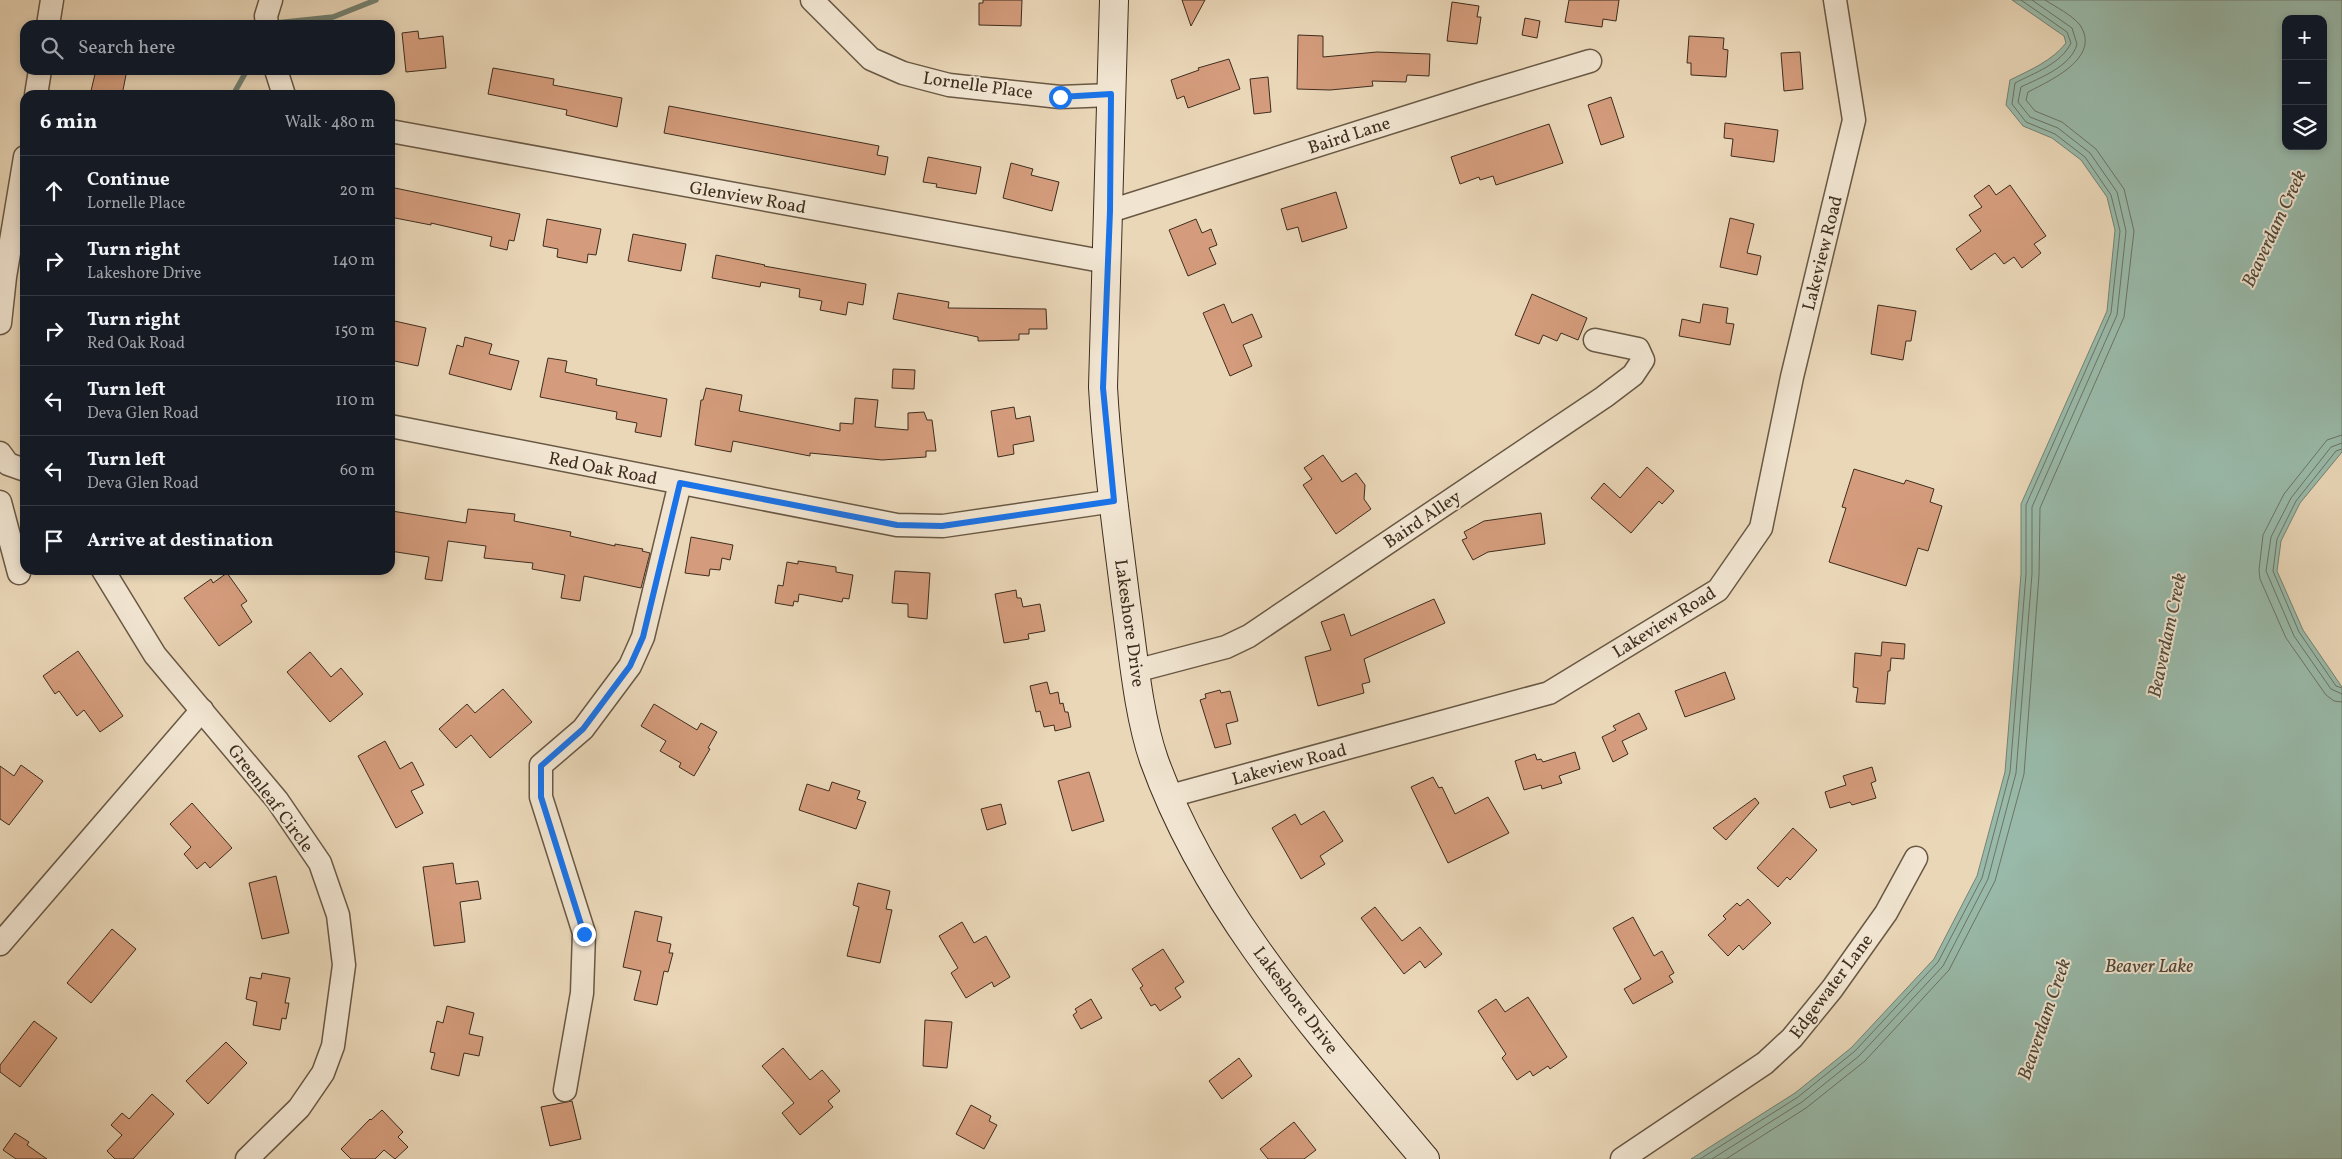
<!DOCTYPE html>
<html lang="en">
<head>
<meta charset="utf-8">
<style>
  body { margin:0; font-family:Vollkorn,serif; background:#242831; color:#f1f3f6 }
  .controls { position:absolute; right:15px; top:15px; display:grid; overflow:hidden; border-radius:10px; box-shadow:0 2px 8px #0003 }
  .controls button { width:45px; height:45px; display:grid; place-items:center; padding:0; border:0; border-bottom:1px solid #363941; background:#171b24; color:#f1f3f6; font:25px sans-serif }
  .stop { position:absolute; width:15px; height:15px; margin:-11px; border:4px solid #1a73e8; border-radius:50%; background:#fff }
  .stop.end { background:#1a73e8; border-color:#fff; box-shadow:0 1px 5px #0008 }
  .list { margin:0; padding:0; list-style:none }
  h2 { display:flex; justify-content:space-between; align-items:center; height:65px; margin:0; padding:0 20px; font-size:21px }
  h2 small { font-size:16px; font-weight:400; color:#9ea1a6 }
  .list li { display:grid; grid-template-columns:32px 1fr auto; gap:15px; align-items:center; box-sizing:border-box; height:70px; padding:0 20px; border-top:1px solid #363941 }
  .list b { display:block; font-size:19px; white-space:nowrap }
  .list p { margin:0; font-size:16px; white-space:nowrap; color:#9ea1a6 }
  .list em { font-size:16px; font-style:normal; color:#9ea1a6 }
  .icon { flex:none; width:28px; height:28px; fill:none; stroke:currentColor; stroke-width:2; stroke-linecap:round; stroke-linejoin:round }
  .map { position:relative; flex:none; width:2342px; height:1159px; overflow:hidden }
  .search { position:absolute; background:#171b24; box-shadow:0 2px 8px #0003; left:20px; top:20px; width:375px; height:55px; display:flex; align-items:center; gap:12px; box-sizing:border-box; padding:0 18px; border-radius:15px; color:#9ea1a6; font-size:19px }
  .panel { position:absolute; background:#171b24; box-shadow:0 2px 8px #0003; left:20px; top:90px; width:375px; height:485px; border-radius:15px }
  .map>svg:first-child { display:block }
</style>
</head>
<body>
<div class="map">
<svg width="2342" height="1159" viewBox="0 0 2342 1159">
  <rect width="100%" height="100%" fill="#ead7b8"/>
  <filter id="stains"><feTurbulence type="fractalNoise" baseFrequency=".004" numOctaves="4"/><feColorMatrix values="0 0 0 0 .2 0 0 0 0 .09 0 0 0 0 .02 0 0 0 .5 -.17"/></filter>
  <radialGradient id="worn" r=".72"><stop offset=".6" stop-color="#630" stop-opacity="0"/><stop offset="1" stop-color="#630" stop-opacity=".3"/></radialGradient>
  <path fill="#99baaa" stroke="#758272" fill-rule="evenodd" d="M2012,0h330v452l-42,51 -19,38 -4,30 26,59 39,57v472h-651l104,-66 56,-45 83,-89 43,-83 28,-104 16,-198v-70l86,-193 8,-81 -8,-33 -26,-37 -29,-22 -29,-12 -17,-21 4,-25c20,-10 42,-19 56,-37l-2,-7zM2286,19h37v127h-37z"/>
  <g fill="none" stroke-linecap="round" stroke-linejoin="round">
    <g stroke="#6c7464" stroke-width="1">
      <polyline points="2342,435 2327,440 2284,494 2263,535 2259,570 2260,579 2286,638 2326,695 2334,701 2342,702"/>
      <polyline points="2342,443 2331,447 2291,498 2271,537 2266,571 2294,636 2331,689 2342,694"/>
      <polyline points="2342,449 2336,451 2296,501 2277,539 2273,571 2299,632 2336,686 2342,688"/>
      <path d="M1700,1159l98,-62 57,-46 83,-89 44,-84 28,-106 16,-198v-69l85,-192 9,-82 -9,-36 -26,-38 -30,-23 -29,-12 -14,-18 3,-21c19,-10 46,-19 56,-40l-4,-11 -46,-32"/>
      <path d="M1712,1159l90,-57 57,-46 84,-90 45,-87 28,-106 16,-199v-67l85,-192 9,-84 -9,-39 -27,-39 -32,-25 -28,-11 -12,-15 3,-15c18,-9 50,-20 56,-43l-5,-16 -40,-28"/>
      <path d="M1726,1159l80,-51 59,-47 84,-91 46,-89 29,-107 15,-199 1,-67 84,-191 10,-86 -10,-42 -28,-40 -34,-27 -27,-11 -9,-11 2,-8c21,-11 74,-34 52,-67 -8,-10 -24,-18 -35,-25"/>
    </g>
    <g stroke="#758272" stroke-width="5.5">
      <polyline points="276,23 333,17 376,0"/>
      <polyline points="233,95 247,70"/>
    </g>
  </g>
  <g fill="#d49c7c" stroke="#3e2d1e">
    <polygon points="983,0 1022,0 1021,26 979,25 979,3 983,3"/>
    <polygon points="1182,0 1205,0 1191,26"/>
    <polygon points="1569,0 1619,0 1616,21 1603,19 1602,27 1565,22"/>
    <polygon points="1452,2 1479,6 1477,17 1481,17 1477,44 1447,41"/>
    <polygon points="1525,18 1540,21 1537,38 1522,35"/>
    <polygon points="418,31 419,39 443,36 446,68 406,72 402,33"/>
    <polygon points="1298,35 1323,36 1323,57 1377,52 1430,54 1429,76 1407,75 1406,82 1372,81 1373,86 1330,90 1297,89"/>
    <polygon points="1689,36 1724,38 1723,49 1728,50 1726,77 1691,75 1691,63 1687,63"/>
    <polygon points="1800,52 1803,89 1784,91 1781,53"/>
    <polygon points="1229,59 1240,89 1188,108 1184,96 1177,99 1171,80 1199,70 1198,68"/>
    <polygon points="493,68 554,79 553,85 622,98 617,127 566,115 567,110 488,94"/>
    <polygon points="96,70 127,70 122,95 90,95"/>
    <polygon points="1268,77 1271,112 1254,114 1250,79"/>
    <polygon points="1611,97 1624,137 1601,145 1588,105"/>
    <polygon points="669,106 879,146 877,155 888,157 885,175 664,133"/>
    <polygon points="1725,123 1778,130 1774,162 1731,156 1733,139 1724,138"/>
    <polygon points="1549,124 1563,163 1496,185 1493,176 1480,180 1479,177 1460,184 1451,157"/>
    <polygon points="928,157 981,167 976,194 936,187 937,184 923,182"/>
    <polygon points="1011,163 1033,169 1031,175 1059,182 1052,211 1003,198"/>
    <polygon points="1989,185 1996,195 2010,185 2046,236 2034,244 2041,253 2022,268 2014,257 2004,264 1995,253 1971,270 1956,249 1981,231 1969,215 1982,207 1974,196"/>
    <polygon points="390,187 520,214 514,241 509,240 507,250 490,246 492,237 431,223 431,225 390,217"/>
    <polygon points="1336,192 1347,228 1302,242 1298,227 1287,230 1281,209"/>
    <polygon points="1730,218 1754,224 1747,253 1761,256 1757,275 1720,267"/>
    <polygon points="547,219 601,229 596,255 588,254 587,263 557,257 558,249 543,246"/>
    <polygon points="1196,219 1202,233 1211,229 1217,245 1209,248 1216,264 1188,276 1169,230"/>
    <polygon points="633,234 686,244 681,271 628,261"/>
    <polygon points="716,255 765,265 764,266 866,284 863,305 848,302 846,315 820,310 822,301 799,297 800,289 761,282 760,287 712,278"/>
    <polygon points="898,293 949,302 948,308 1046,309 1047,329 1029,329 1029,334 1019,334 1019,340 978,341 978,337 893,319"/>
    <polygon points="1532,294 1587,318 1578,340 1561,333 1557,341 1543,335 1539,344 1515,335"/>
    <polygon points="1224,304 1232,323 1252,314 1262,337 1243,345 1252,366 1230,376 1203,313"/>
    <polygon points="1703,304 1728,308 1726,323 1734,324 1730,345 1679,336 1682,319 1700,323"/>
    <polygon points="1878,305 1916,311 1911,341 1906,341 1903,360 1871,354"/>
    <polygon points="390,320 426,328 418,366 390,360"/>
    <polygon points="465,337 492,344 489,354 519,361 511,390 449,374 457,345 463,347"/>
    <polygon points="548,358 567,361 565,372 597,379 596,385 667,399 661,437 635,432 637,423 616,419 617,412 540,397"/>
    <polygon points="893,369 915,370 914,389 892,388"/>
    <polygon points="706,388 742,395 739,411 840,431 840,423 853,424 855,398 878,400 875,427 908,430 908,413 924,412 927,420 932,420 936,451 926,451 926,457 882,460 810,453 810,456 733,441 731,452 695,445 701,400 703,400"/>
    <polygon points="1014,407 1016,419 1030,416 1034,441 1013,445 1014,454 998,457 991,411"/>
    <polygon points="1323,455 1342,482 1356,473 1365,485 1364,499 1371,509 1336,534 1303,485 1312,479 1304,468"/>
    <polygon points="1647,467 1674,491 1662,504 1659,501 1631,533 1591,498 1604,483 1620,498"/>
    <polygon points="1854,469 1904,484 1906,480 1934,489 1930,502 1942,506 1928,551 1918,548 1906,586 1829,562 1846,508 1842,507"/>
    <polygon points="468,509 515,514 514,521 571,532 570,536 615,546 615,544 643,549 642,551 650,553 641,588 584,576 580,601 561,598 565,575 532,569 533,563 484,558 486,546 448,541 442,581 425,579 429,557 390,551 392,511 466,523"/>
    <polygon points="1541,513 1545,544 1488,552 1473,560 1462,540 1467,538 1464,532 1484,521"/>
    <polygon points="691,537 733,545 730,560 722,558 720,570 710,569 709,576 685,573"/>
    <polygon points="798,561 836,567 836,572 853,575 849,599 843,598 842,602 799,594 798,602 794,601 793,606 775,603 778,585 783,586 787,562 798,564"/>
    <polygon points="895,571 930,573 927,619 908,617 908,604 892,603"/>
    <polygon points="227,573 247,601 241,605 252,622 219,646 184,598 211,579 213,583"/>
    <polygon points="1016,590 1017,598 1021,598 1023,607 1040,604 1045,631 1028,634 1029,639 1004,643 995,594"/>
    <polygon points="1434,599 1445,623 1364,659 1370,682 1362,684 1364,693 1318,706 1305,657 1331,650 1321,622 1344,614 1351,636"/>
    <polygon points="1882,642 1905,644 1904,659 1891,658 1890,671 1888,671 1885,704 1856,702 1858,688 1853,687 1855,653 1881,656"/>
    <polygon points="78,651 123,716 100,732 84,710 77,716 59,691 55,694 43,676"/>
    <polygon points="310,652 331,677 341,668 363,694 330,722 287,672"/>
    <polygon points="1725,672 1735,699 1685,717 1675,691"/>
    <polygon points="1047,682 1050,694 1058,692 1060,704 1063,703 1065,712 1068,712 1071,727 1055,731 1054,725 1044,727 1040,711 1036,712 1030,686"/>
    <polygon points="503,689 532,722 490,758 471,735 456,748 439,729 467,704 475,713"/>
    <polygon points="1220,690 1221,693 1230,691 1238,721 1226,724 1231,744 1215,748 1200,700 1206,698 1205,694"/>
    <polygon points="654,704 697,730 701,723 717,732 708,748 710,749 694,776 679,767 681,763 660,751 666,741 641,726"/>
    <polygon points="1639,713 1647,729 1622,741 1628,754 1613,762 1602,737 1616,730 1613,726"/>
    <polygon points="385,741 400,769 412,762 424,785 411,791 423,813 396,828 358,756"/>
    <polygon points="1575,752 1580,769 1559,776 1562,783 1542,789 1541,785 1524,790 1515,761 1535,754 1537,760 1541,759 1543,762"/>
    <polygon points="21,765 43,781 9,825 0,819 0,766 14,776"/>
    <polygon points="1872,767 1876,781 1871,783 1876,798 1852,805 1850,802 1830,808 1825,792 1846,785 1843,776"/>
    <polygon points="1089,772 1104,821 1072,831 1058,781"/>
    <polygon points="1433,777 1439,788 1442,787 1455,814 1488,797 1509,833 1448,863 1411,787"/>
    <polygon points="832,782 860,791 857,799 866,802 856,829 799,810 807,784 829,791"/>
    <polygon points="1755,798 1759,803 1726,840 1713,828"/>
    <polygon points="192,803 232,848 210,868 205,862 197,869 184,854 191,847 170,824"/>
    <polygon points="1001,804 1006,824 987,830 981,809"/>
    <polygon points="1324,811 1343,841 1320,856 1325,864 1301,879 1272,828 1295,814 1301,825"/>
    <polygon points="1793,828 1817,850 1790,880 1787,877 1778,887 1757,868"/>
    <polygon points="453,863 456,884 478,881 481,899 460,902 465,942 434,946 423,867"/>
    <polygon points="276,876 289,933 262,939 249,883"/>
    <polygon points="858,883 890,891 886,909 892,910 880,963 847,956 859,907 853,905"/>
    <polygon points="1748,899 1771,923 1743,950 1739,945 1728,956 1708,935 1726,919 1723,916 1737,903 1740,906"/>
    <polygon points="1375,907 1402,941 1420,927 1442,954 1425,968 1420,961 1404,974 1361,918"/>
    <polygon points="635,911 662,917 657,941 671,944 669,953 673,953 668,972 664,971 657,1005 634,1000 641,971 623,967"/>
    <polygon points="1633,917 1654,956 1662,951 1674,973 1669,976 1673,982 1633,1004 1624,989 1641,979 1613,928"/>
    <polygon points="962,922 974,943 986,936 1010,977 994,987 992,982 966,998 951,973 958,968 939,936"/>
    <polygon points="112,929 136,949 91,1003 67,983"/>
    <polygon points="1163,949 1184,982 1175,988 1181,997 1160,1011 1155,1004 1151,1006 1140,988 1143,986 1132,969"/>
    <polygon points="262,973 290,978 285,1003 289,1003 286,1019 282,1018 280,1030 253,1025 257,1002 246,999 250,977 261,979"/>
    <polygon points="1528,997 1567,1057 1550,1069 1548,1066 1533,1076 1530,1071 1517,1080 1502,1058 1506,1054 1478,1011 1496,999 1505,1012"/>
    <polygon points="1091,999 1102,1018 1081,1029 1073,1015 1077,1012 1075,1009"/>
    <polygon points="447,1006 474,1013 469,1034 483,1037 479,1056 464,1053 459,1076 431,1069 435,1053 430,1052 437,1021 443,1023"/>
    <polygon points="925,1020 952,1022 947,1068 923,1066"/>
    <polygon points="34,1021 57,1038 20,1087 0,1072 0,1065"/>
    <polygon points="226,1042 247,1063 208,1104 186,1081"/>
    <polygon points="783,1048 810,1080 822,1070 840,1091 828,1101 833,1107 800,1135 782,1113 794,1103 762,1066"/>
    <polygon points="1239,1058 1252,1076 1222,1099 1209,1081"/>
    <polygon points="152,1094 174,1114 133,1159 115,1159 107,1151 122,1135 111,1125 122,1113 129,1119"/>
    <polygon points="572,1101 581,1139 550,1146 541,1107"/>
    <polygon points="971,1105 991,1116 989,1121 997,1125 984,1149 956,1134"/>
    <polygon points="382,1110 403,1132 398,1137 408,1147 395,1159 384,1150 375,1159 351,1159 341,1149 370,1119 371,1120"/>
    <polygon points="1294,1122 1316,1150 1304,1159 1268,1159 1260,1149"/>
    <polygon points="15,1133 29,1142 27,1145 47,1159 16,1159 3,1150"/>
  </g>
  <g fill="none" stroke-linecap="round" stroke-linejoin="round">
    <g stroke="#695844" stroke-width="25">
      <g id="street">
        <polyline points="812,0 871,59 903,73 949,85 1060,97 1111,95"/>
        <polyline points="48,25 52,0"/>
        <polyline points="267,25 266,16 271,0"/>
        <polyline points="276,70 284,95"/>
        <polyline points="36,95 40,70"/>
        <polyline points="390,131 1107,262"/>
        <polyline points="1110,211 1480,94 1590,61"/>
        <polyline points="0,323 5,277 25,157"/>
        <polyline points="390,426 897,525 943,526 1114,501"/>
        <polyline points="0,453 8,464 25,470"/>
        <polyline points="0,502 19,573"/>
        <polyline points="103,570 155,655 277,800 320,863 338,915 344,965 333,1046 323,1073 299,1108 247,1159"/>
        <polyline points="1135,671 1226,647 1249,636 1604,397 1633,375 1643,360 1638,349 1595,340"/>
        <polyline points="1170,796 1549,693 1718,590 1761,528 1792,377 1854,120 1835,0"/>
        <polyline points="0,944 202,710"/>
        <polyline points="565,1090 582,993 584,933 541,797 541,765 583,729 630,666 643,637 680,483"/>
        <polyline points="1622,1159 1765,1063 1792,1038 1832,989 1886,913 1916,858"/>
      </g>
    </g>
    <g stroke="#3e2d1e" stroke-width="30">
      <path id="secondary" d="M1114,0l-11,387c4,72 14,144 23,216 7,49 12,111 28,157 55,153 168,276 271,399"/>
    </g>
    <use href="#street" stroke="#f1e5d1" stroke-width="22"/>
    <use href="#secondary" stroke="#f1e5d1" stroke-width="28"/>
  </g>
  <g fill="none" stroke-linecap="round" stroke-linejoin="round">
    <polyline stroke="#1a73e8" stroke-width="6" points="584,934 541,797 541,766 583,729 630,666 643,637 680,483 897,525 942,526 1114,501 1103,388 1110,211 1111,94 1060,97"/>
  </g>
  <g text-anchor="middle" stroke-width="4" stroke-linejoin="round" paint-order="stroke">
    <g font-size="18" fill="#3e2d1e" stroke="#f1e5d1">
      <text transform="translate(978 85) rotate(8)" y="6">Lornelle Place</text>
      <text transform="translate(1349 135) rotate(-18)" y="6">Baird Lane</text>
      <text transform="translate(748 197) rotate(10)" y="6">Glenview Road</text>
      <text transform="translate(1822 253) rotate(-76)" y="6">Lakeview Road</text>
      <text transform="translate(603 468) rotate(11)" y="6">Red Oak Road</text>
      <text transform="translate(1422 519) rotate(-34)" y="6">Baird Alley</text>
      <text transform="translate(1664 622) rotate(-32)" y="6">Lakeview Road</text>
      <text transform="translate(1130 623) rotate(82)" y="6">Lakeshore Drive</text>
      <text transform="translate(1289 764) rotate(-15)" y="6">Lakeview Road</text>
      <text transform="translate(271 798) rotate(53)" y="6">Greenleaf Circle</text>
      <text transform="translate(1831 986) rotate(-53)" y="6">Edgewater Lane</text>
      <text transform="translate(1296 1000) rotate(53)" y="6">Lakeshore Drive</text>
    </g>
    <g font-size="19" font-style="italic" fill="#50493a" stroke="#f1e5d1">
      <text transform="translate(2273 228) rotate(-65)" y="7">Beaverdam Creek</text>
      <text transform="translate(2166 635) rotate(-78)" y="7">Beaverdam Creek</text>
      <text x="2149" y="972">Beaver Lake</text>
      <text transform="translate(2043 1019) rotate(-71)" y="7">Beaverdam Creek</text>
    </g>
  </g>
  <rect width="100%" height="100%" filter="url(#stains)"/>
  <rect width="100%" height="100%" fill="url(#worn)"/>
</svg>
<div class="controls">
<button>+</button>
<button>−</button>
<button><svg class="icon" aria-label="layers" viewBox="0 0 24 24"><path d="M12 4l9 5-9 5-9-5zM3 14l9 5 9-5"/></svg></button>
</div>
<div class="stop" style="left:1060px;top:97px"></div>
<div class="stop end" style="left:584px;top:934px"></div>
<div class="search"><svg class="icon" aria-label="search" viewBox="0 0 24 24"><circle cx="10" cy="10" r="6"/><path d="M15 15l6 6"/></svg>Search here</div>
<section class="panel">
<h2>6 min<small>Walk · 480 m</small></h2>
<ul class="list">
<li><svg class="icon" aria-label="ahead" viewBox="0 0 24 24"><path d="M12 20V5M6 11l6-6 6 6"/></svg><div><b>Continue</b><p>Lornelle Place</p></div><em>20 m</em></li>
<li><svg class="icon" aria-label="right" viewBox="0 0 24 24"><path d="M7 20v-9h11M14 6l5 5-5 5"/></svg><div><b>Turn right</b><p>Lakeshore Drive</p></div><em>140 m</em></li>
<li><svg class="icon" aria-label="right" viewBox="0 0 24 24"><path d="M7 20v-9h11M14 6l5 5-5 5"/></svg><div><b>Turn right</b><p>Red Oak Road</p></div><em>150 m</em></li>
<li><svg class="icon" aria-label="left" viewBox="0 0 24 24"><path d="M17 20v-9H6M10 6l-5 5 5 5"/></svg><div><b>Turn left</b><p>Deva Glen Road</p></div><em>110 m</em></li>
<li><svg class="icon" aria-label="left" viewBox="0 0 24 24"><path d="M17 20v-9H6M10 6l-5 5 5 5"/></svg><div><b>Turn left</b><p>Deva Glen Road</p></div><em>60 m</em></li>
<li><svg class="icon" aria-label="arrive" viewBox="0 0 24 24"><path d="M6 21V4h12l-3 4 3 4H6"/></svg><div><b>Arrive at destination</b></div></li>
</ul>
</section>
</div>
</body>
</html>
